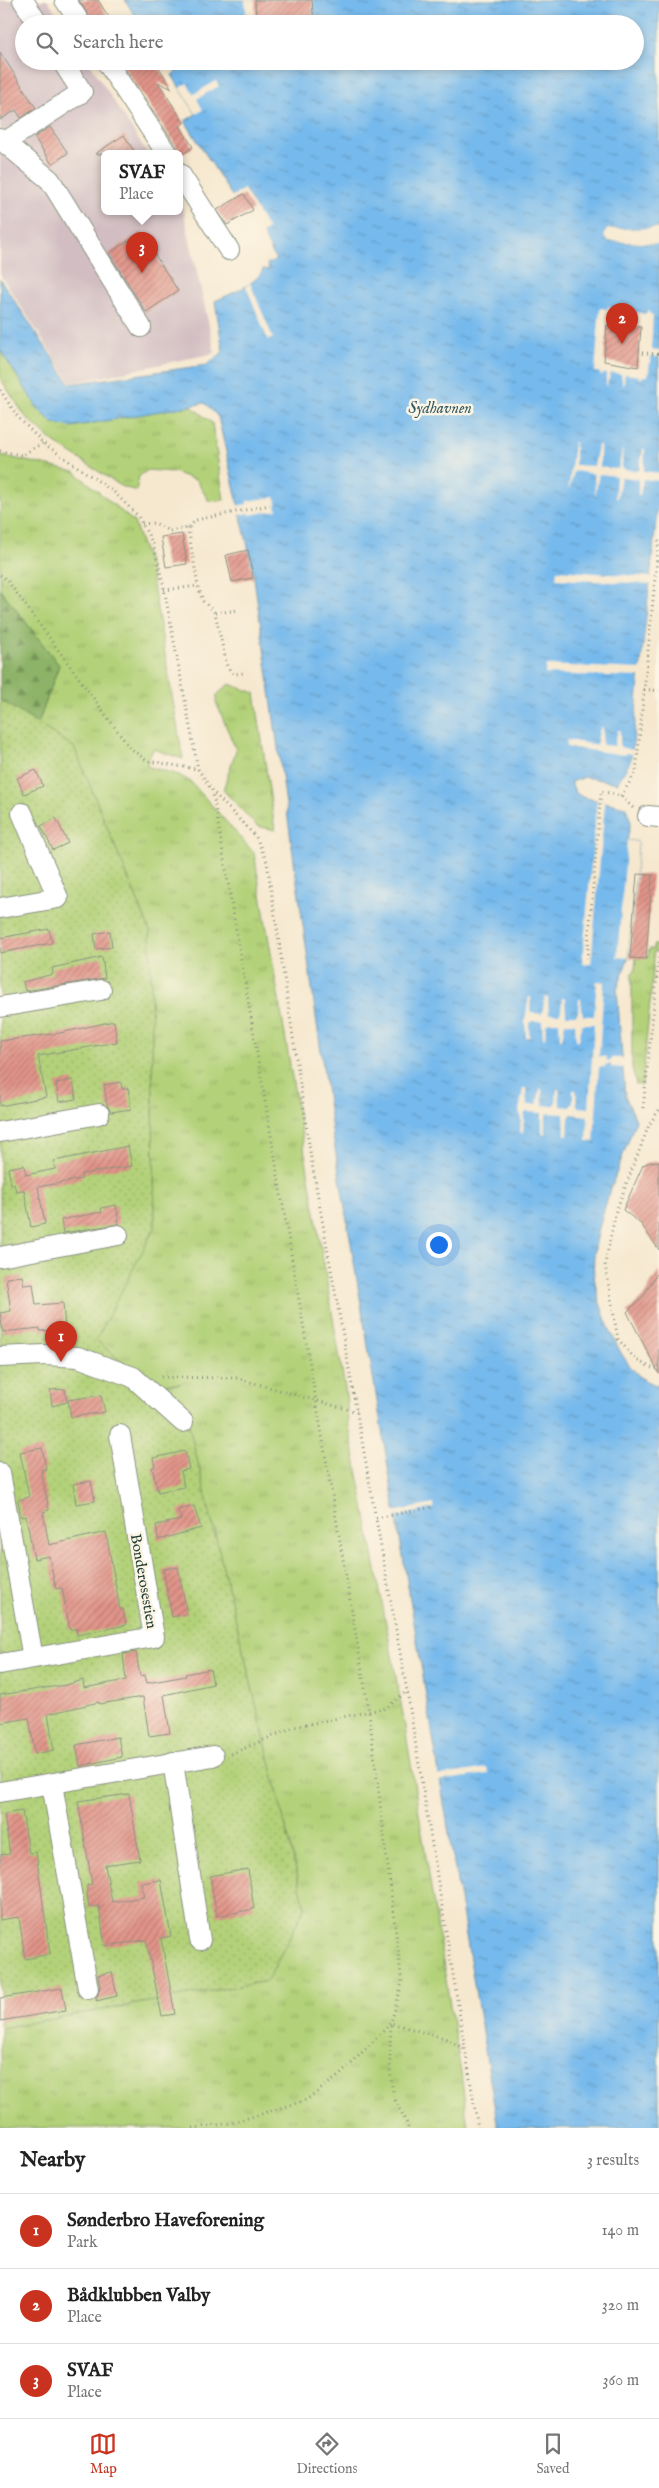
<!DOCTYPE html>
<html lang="en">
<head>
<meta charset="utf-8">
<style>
  body { margin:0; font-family:"IM FELL English",serif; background:#f6f6f6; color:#222 }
  .you { position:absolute; left:438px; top:1244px; width:18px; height:18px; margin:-12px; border:4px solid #fff; border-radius:50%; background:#1a73e8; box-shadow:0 0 0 8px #1a73e833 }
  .badge { display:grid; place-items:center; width:32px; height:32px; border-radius:50%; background:#c8321e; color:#fff; font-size:16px; font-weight:700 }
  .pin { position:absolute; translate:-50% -41px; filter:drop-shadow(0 1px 2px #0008) }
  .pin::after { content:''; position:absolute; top:26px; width:18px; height:15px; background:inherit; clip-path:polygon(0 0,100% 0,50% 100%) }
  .popup { position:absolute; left:101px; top:150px; width:82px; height:65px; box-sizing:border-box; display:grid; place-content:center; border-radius:8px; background:#fff; filter:drop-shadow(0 1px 4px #0005); font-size:16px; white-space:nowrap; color:#767676 }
  .popup b { font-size:19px; color:#222 }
  .popup::after { content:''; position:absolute; left:50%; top:100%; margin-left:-10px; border:10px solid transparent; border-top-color:#fff }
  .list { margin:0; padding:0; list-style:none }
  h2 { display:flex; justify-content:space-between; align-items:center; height:65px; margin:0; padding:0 20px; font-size:21px }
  h2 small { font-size:16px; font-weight:400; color:#767676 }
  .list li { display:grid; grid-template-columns:32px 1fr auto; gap:15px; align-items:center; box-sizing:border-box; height:75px; padding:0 20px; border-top:1px solid #e0e0e0 }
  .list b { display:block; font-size:19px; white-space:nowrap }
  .list p { margin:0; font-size:16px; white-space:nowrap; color:#767676 }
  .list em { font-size:16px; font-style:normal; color:#767676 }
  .icon { flex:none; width:28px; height:28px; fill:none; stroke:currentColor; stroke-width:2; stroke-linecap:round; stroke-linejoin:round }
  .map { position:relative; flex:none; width:659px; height:2128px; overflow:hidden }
  .search { position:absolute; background:#fff; box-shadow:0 2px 8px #0003; left:15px; right:15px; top:15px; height:55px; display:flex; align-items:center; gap:12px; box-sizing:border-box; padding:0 18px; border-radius:28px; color:#767676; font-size:19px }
  .sheet { height:290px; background:#fff }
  nav { display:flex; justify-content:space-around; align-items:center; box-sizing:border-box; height:70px; border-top:1px solid #e0e0e0; background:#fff; font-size:14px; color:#767676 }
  nav a { display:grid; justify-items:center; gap:2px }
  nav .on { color:#c8321e }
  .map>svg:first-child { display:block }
</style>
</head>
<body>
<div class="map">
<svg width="659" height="2128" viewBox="0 0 659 2128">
  <defs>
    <pattern id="grass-tufts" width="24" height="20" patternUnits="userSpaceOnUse" patternTransform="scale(1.25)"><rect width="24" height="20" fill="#b2d178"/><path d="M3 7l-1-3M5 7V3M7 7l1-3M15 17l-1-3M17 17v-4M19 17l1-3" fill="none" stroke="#99b468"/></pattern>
    <pattern id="forest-firs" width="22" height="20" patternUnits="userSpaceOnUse" patternTransform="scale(1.25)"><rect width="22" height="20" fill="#8db368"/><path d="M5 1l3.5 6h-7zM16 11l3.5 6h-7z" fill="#739356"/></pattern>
    <pattern id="park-dots" width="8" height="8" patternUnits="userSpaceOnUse" patternTransform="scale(1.25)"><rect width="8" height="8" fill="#b2d178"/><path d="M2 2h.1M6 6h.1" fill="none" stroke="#99b468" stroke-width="1.8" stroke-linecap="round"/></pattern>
    <pattern id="water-ripples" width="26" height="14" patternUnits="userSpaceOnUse" patternTransform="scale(1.25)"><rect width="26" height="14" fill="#76b9ec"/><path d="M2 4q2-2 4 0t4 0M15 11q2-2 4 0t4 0" fill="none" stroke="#6098c0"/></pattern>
    <pattern id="building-hatch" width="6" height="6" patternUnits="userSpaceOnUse" patternTransform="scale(1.25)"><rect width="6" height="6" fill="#e29489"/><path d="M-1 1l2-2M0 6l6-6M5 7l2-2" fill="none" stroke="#b77a71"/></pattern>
  </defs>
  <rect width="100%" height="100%" fill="#fcf5e5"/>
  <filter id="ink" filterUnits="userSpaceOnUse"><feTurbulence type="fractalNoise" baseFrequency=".02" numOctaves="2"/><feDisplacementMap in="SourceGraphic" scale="10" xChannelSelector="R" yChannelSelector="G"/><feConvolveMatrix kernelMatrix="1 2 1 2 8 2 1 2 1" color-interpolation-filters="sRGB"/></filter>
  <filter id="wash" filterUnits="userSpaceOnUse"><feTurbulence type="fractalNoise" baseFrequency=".0096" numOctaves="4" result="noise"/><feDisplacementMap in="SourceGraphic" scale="20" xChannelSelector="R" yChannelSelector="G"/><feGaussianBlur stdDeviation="1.12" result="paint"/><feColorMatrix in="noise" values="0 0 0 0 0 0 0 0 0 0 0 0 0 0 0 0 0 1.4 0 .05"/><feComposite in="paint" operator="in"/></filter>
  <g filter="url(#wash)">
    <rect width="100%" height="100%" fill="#f6e8cf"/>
    <polygon fill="#d2bec2" points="0,0 48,0 63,24 24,24 24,61 88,61 148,154 104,154 104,212 180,212 180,203 183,209 215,353 71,383 0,274"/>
    <g fill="url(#grass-tufts)" stroke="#688756">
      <polygon points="0,350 39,410 71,427 190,405 212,423 224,500 209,501 196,480 173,472 148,470 139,476 136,491 121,486 52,441 25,416 0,378"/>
      <polygon points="0,455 75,472 134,522 150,568 183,759 153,749 146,766 179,775 191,782 254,853 346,1395 348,1421 402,1709 461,2073 468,2128 0,2128 0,2028 267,1981 305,1907 187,1418 149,1386 181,1384 149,1384 95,1340 155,1227 150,931 74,748 38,724 59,665 0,589"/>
      <polygon points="229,684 255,693 275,830 257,826 223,790 236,750 216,702 217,695"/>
      <polygon points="654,945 659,945 659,952 653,952 654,960 642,1086 636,1084 632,1068 632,973 635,970 636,958 648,957 649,949 654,949"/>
    </g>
    <polygon fill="url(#forest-firs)" stroke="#56784e" points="0,589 59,665 38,724 0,700"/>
    <polygon fill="url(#park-dots)" stroke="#688756" points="0,700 74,747 150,931 155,1227 96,1340 187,1418 305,1907 267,1981 0,2028"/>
    <path fill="url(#water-ripples)" stroke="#4a7b90" d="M125,0h534v228l-49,1 -4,1 -2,6 4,5 51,3v251l-27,259 -1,7 -13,22 -33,-6 -14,5 4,10 7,5 44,10 5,15 -4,18 11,2 -10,116 -11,32 8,106 11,24c-14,40 -47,115 -42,156 4,27 14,52 26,75 8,14 22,33 39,34v743h-161l-166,-998 -80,-566 -34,-147 -13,-14 -134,24 -18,-4 -14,-13 -39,-60v-71l70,105 137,-19 16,-13 -8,-51c13,-6 44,-18 48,-32l6,1 -2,-7 8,-2v-3l-13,-25 5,-4 -22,-39 -13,6 -47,-75 11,-7 -24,-39 5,-4 -5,-10h463v-37h-484l-6,-10 -8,5z"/>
    <g fill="#f6e8cf">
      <polygon points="245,0 313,0 314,24 247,24"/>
      <polygon points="216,81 219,86 197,99 203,110 196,114 180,88 187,83 194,94"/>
      <polygon points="244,189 268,229 262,233 275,261 267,263 266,261 272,259 259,233 264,228 244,193 233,198 232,196"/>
      <polygon points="659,228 659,231 611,231 607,236 609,239 659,242 659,244 608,241 604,236 606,230 610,229"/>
      <polygon points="250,283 273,338 268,340 246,286"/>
      <polygon points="609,305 611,309 646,314 648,310 650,314 653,315 651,349 659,350 659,357 651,356 648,376 644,376 640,379 639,376 625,374 623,388 621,374 611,373 606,387 606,373 601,376 599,372 595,372 600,308 607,309"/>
      <polygon points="574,442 575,442 575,465 594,466 598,445 600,445 600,467 618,469 623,447 622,469 639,471 643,449 645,449 644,471 659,473 659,481 643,479 640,495 638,495 638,479 621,477 617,498 615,498 616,476 599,474 595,496 594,474 574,471 568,493"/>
      <polygon points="659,495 659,520 635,754 634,762 621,783 618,783 631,761 632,754 625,753 625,755 566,747 567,740 596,745 600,728 603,728 602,745 614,746 618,730 620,730 620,747 633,750 640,677 545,674 546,665 641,669 650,584 556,579 557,570 651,577"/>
      <polygon points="275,497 277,510 250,515 249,513 238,515 236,506 247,504 247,501"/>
      <polygon points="597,800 605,802 591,964 582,964"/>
      <polygon points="627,840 638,842 628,958 617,957"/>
      <polygon points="597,981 604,982 599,1056 606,1057 607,1061 611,1061 611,1058 625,1058 626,1068 611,1067 611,1064 606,1064 605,1067 599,1067 594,1142 587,1141 588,1116 571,1114 569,1118 568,1135 565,1135 564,1114 548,1113 546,1117 545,1134 542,1133 542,1113 526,1112 524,1115 523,1133 520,1132 521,1116 519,1111 523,1088 526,1088 527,1105 537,1105 540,1089 542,1089 543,1105 553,1106 556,1102 557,1089 559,1089 560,1106 570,1107 573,1103 573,1090 576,1090 577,1107 589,1108 594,1024 582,1024 579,1040 576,1040 575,1023 565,1023 562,1039 560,1039 559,1022 549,1022 546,1025 545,1038 543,1038 542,1021 532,1021 529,1024 529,1037 526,1037 525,1020 529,997 531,997 530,1010 533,1013 542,1014 545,997 548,998 549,1014 559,1014 561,1011 562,998 565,998 566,1015 576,1015 578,1012 579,999 581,999 583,1016 594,1016"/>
      <polygon points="434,1504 434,1508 395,1517 394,1512"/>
      <polygon points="487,1768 488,1774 438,1781 437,1776"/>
    </g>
    <g id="blocks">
      <g fill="url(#building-hatch)">
        <polygon points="79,0 98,0 113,24 93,24"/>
        <polygon points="255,0 312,0 314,24 256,24"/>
        <polygon points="0,52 36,108 21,118 16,110 0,120"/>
        <polygon points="120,61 155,61 172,89 158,82 184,123 180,126 193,147 180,156 177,147"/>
        <polygon points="50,127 68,153 52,164 34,137"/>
        <polygon points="124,135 136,154 95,154"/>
        <polygon points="244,194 253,210 227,225 217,210"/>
        <polygon points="141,233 178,291 146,312 109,253"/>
        <polygon points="607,325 641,327 638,367 604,361"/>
        <polygon points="182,534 187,564 166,567 161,537"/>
        <polygon points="248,550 253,578 232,582 226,555"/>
        <polygon points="36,770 43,786 24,794 17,778"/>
        <polygon points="56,818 68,843 53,850 41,826"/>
        <polygon points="637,874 652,875 646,959 630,958"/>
        <polygon points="49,929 52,943 0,953 0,938"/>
        <polygon points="110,931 112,947 96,949 94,934"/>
        <polygon points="102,957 105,978 25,991 23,982 53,974 52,968"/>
        <polygon points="114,1021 117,1042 38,1056 46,1097 0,1106 0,1041 60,1033"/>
        <polygon points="73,1080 76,1099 59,1102 56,1083"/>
        <polygon points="121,1082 122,1089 128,1088 131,1109 111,1112 107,1105 104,1085"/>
        <polygon points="128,1146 132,1166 81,1174 82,1179 38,1187 45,1224 31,1227 24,1190 16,1191 14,1184 11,1184 8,1168 24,1165 26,1175 55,1169 54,1161"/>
        <polygon points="659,1161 659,1250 641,1224 623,1210 643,1165 650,1162"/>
        <polygon points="116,1205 119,1224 63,1233 61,1220 102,1212 101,1208"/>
        <polygon points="659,1270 659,1374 627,1312 643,1297"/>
        <polygon points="22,1276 24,1285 33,1284 36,1305 63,1303 65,1329 40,1331 40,1328 3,1332 0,1313 11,1311 6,1278"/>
        <polygon points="65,1389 67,1402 52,1406 50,1390"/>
        <polygon points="101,1395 105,1412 71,1417 68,1400"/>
        <polygon points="42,1448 46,1469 41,1470 49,1510 43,1512 49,1545 106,1532 120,1609 123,1609 126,1625 77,1635 76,1628 70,1630 62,1588 56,1589 49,1556 34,1559 26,1516 21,1517 18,1500 29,1497 20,1452"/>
        <polygon points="185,1451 189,1469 181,1471 184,1487 158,1492 152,1467 155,1467 153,1458"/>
        <polygon points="91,1481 95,1501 76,1504 73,1484"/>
        <polygon points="194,1506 201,1528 158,1540 156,1525 181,1520 178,1510"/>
        <polygon points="178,1567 187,1614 172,1617 163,1569"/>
        <polygon points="136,1652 140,1676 145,1675 147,1683 186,1676 185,1674 210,1669 213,1684 164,1695 170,1733 149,1736 143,1697 99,1704 99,1702 48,1714 54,1750 35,1754 29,1718 0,1723 0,1695 66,1685 83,1680 84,1688 126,1680 123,1654"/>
        <polygon points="118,1737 122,1757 80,1766 76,1745"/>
        <polygon points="129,1794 140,1860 105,1865 112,1902 144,1897 141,1883 161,1880 171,1936 161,1938 175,2014 162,2016 146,1940 105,1946 99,1906 89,1907 87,1893 87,1885 92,1884 78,1801"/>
        <polygon points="22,1811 29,1853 36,1852 50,1954 25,1959 19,1917 0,1920 0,1855 10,1854 4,1814"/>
        <polygon points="248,1869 254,1909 217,1916 210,1876"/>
        <polygon points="112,1972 117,1996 96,2001 100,1987 98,1975"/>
        <polygon points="62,1988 66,2010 0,2021 0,1998"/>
      </g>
    </g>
  </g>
  <g filter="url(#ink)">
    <use href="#blocks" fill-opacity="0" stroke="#8a9282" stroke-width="1"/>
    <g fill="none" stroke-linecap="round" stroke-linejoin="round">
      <g stroke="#8a9282" stroke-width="22">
        <g id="minor">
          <polyline points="23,0 38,24"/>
          <polyline points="65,0 81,24"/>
          <polyline points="106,61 167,154"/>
          <polyline points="0,139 50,180 141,327"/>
          <polyline points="5,142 82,92 62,61"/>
          <polyline points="180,174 229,250"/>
          <polyline points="648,816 659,817"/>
          <polyline points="0,908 58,898 22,813"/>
          <polyline points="0,1007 101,990"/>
          <polyline points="0,1132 99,1114"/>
          <polyline points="0,1257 118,1235"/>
          <polyline points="0,1357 44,1355 78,1357 133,1377 183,1422"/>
          <polyline points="0,1473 33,1658"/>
          <polyline points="0,1664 154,1637 120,1435"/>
          <polyline points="173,1762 200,1940"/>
          <polyline points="52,1784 88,1989"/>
          <polyline points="0,1792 213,1756"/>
        </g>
      </g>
      <g stroke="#8a9282" stroke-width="3" stroke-dasharray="1 4" stroke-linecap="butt">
        <polyline points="168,24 177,18"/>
        <polyline points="642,353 659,354"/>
        <polyline points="0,390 18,417 43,443 114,492 138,516 153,544 163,583 198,769 213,792 256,837 267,862 311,1158 407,1691 478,2128"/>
        <polyline points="0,451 22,455 43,443"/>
        <polyline points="142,524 155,523 169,531 188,528 196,520 270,505"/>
        <polyline points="188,528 198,586"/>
        <polyline points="0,575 7,580 130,748 147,761 198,769"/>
        <polyline points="164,590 198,586 203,601 215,613 227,666 233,674 245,673"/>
        <polyline points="215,613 239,610"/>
        <polyline points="644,689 659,691"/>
        <polyline points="621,796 636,772 659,539"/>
        <polyline points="587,959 601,791 621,796 633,808"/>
        <polyline points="643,1108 659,957"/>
        <polyline points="659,1110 649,1125 616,1211 605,1264 618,1339 636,1360 654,1369 659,1368"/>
        <polyline points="161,1377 236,1378 357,1412"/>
        <polyline points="376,1518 433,1507"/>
        <polyline points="231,1754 294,1727 386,1708 406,1692"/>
        <polyline points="193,2128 232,2123 306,2100 340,2075 391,2023 402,1983 369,1712 213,794"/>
        <path d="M408,2128c-2,-12 -10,-18 -13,-29 -7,-23 -5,-52 -4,-76l56,16 17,10"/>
      </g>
      <use href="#minor" stroke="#fff" stroke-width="20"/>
    </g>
  </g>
  <g text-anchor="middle" stroke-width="5" stroke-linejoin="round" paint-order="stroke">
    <g font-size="15" fill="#1f3d34" stroke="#fcf5e5">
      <text transform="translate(144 1581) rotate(80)" y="5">Bonderosestien</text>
    </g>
    <g font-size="16" font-style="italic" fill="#355c62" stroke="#fcf5e5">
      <text x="440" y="413">Sydhavnen</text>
    </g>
  </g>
</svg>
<div class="you"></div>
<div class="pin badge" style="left:61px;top:1362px">1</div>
<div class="pin badge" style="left:622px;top:344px">2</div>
<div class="pin badge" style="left:142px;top:273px">3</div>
<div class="popup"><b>SVAF</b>Place</div>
<div class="search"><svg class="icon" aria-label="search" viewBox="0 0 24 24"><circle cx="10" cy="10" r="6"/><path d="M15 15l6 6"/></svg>Search here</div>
</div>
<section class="sheet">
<h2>Nearby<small>3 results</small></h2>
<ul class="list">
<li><span class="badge">1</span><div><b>Sønderbro Haveforening</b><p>Park</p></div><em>140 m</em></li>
<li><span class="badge">2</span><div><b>Bådklubben Valby</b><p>Place</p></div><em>320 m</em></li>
<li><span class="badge">3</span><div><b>SVAF</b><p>Place</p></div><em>360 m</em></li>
</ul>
</section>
<nav>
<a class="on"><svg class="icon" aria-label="map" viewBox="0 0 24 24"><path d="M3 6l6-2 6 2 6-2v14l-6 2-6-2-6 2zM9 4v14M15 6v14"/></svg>Map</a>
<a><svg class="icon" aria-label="directions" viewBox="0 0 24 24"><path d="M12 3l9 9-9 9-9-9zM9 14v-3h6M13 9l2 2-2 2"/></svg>Directions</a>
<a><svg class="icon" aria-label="saved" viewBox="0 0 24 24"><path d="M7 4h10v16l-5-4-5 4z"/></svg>Saved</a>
</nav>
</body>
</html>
